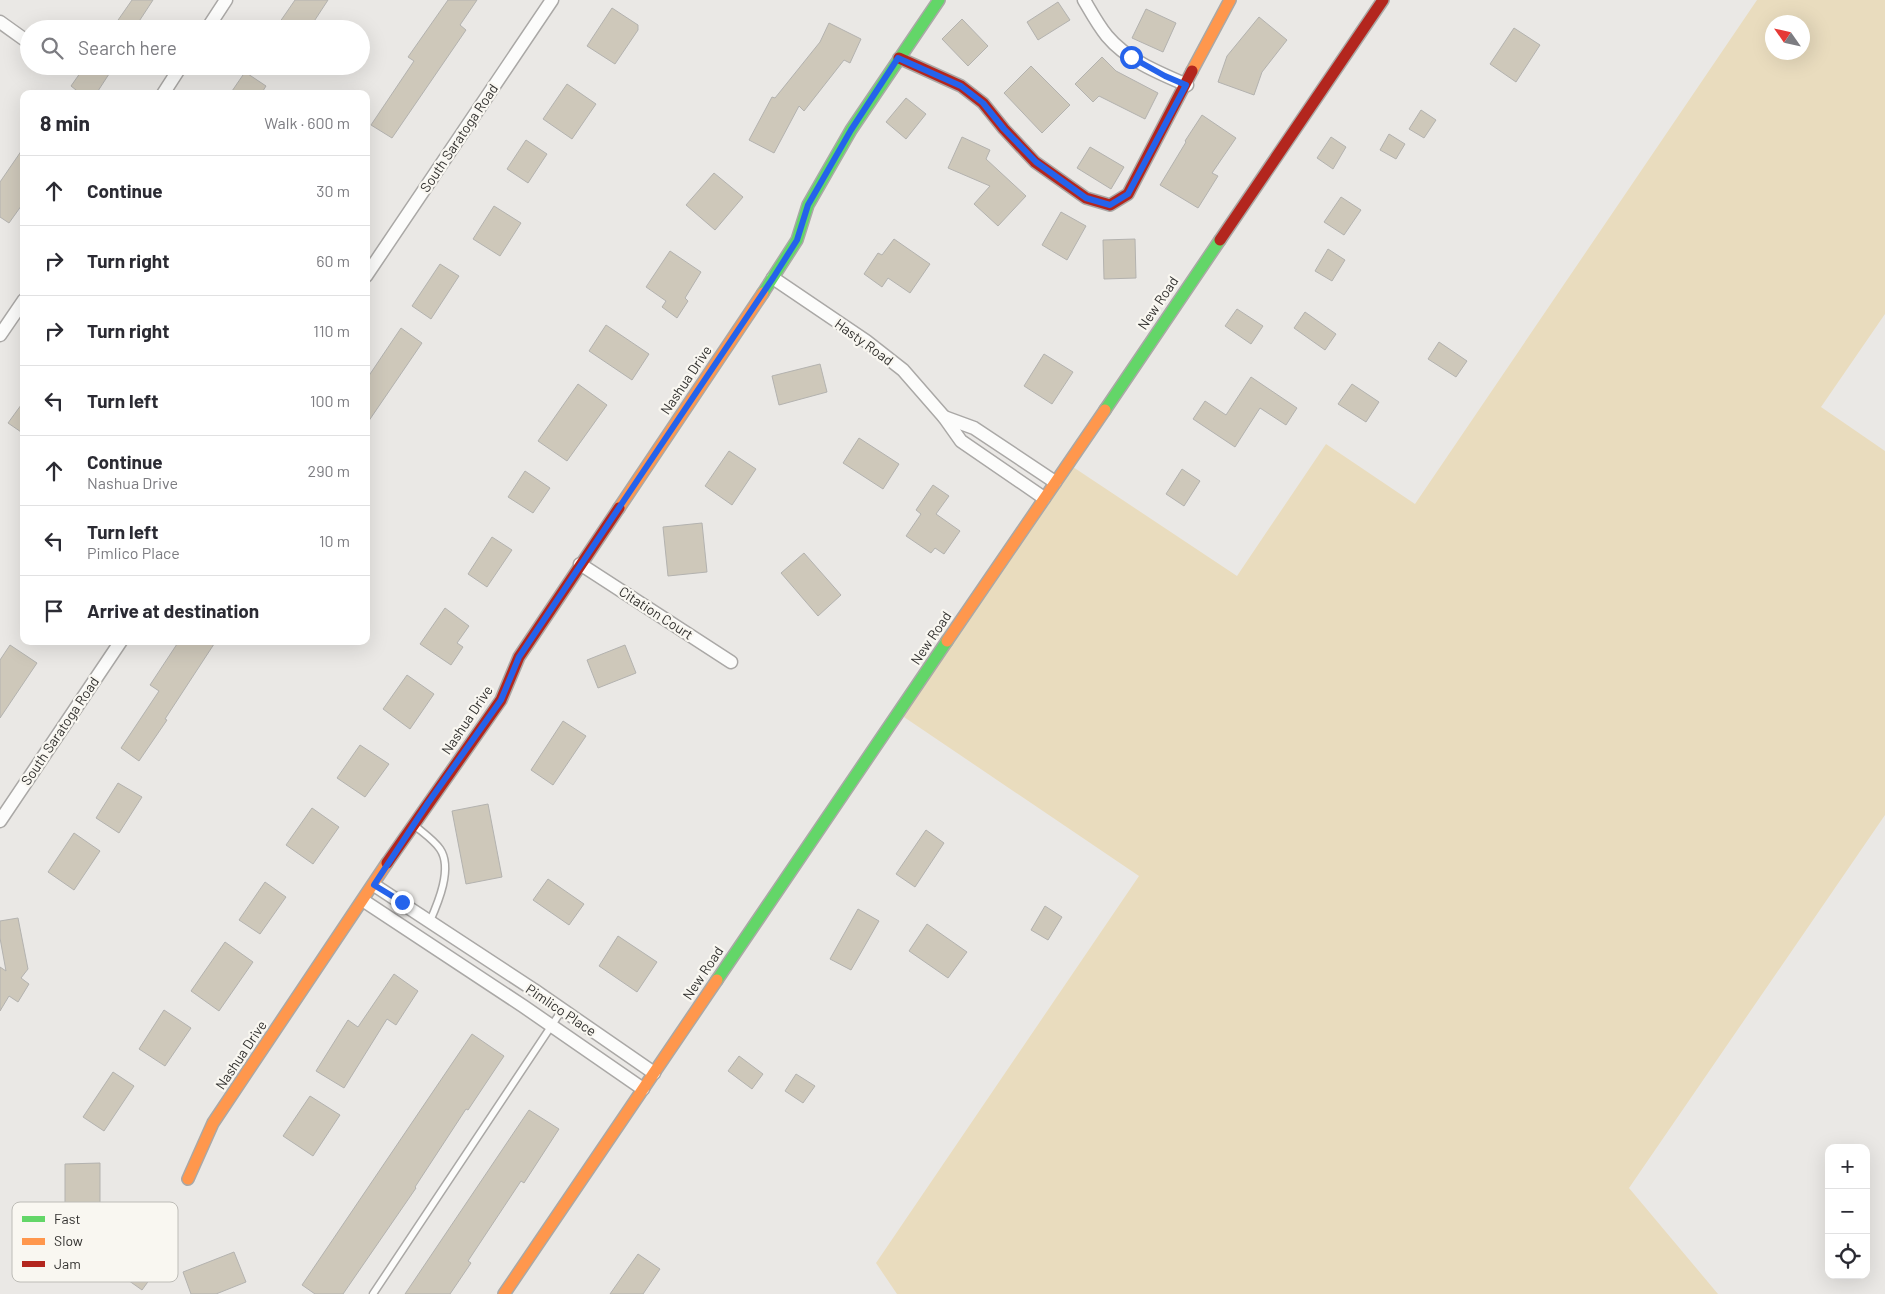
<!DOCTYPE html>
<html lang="en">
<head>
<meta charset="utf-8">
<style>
  body { margin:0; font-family:Barlow,sans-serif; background:#f2f2f3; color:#2b2b33 }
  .controls { position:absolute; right:15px; bottom:15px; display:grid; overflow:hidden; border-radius:10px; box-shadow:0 5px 20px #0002 }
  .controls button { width:45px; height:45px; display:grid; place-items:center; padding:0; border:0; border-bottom:1px solid #e1e1e2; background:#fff; color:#2b2b33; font:25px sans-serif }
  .compass { position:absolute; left:1765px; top:15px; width:45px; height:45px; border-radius:50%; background:#fff; box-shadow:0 5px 20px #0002; rotate:304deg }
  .stop { position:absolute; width:15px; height:15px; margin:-11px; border:4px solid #2563eb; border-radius:50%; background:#fff }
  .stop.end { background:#2563eb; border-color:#fff; box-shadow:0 1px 5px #0008 }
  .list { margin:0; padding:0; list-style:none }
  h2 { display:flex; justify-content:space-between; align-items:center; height:65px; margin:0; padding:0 20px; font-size:21px }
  h2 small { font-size:16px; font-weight:400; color:#7c7c81 }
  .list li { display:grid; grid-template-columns:32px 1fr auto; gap:15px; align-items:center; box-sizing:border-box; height:70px; padding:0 20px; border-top:1px solid #e1e1e2 }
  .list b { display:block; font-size:19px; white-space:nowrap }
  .list p { margin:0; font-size:16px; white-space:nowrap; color:#7c7c81 }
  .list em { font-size:16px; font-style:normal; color:#7c7c81 }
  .icon { flex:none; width:28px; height:28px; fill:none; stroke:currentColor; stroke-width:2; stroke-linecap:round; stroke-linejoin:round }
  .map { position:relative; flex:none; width:1885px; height:1294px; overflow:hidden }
  .search { position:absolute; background:#fff; box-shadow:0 5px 20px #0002; left:20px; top:20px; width:350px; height:55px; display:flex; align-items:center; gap:12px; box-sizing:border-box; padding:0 18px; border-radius:28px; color:#7c7c81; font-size:19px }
  .panel { position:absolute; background:#fff; box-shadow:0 5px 20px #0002; left:20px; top:90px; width:350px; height:555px; border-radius:10px }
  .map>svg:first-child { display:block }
</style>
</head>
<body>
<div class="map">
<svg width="1885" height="1294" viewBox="0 0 1885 1294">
  <rect width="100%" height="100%" fill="#eae8e5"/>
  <path fill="#e9dcbe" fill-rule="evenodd" d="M1757,0h128v314l-64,93 64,44v364l-256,373 89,106h-821l-21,-31 263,-387 -241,-163 169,-250 170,113 89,-132 89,60zM1772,22h30v30h-30z"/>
  <g fill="#cec8ba" stroke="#b3b2af">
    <polygon points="132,0 153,0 134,29 125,29 116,23"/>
    <polygon points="295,0 328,0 309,29 275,29"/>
    <polygon points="448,0 477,0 460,25 466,30 392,138 371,125 414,61 408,57"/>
    <polygon points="1058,2 1070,20 1038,40 1027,22"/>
    <polygon points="612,8 638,25 638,30 615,64 587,46"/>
    <polygon points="1146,9 1176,23 1163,52 1132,38"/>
    <polygon points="1259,17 1287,40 1262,72 1254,95 1218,82 1227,56"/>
    <polygon points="962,19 988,46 968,66 942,39"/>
    <polygon points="829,23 861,39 850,63 844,60 804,111 799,106 774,153 749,140 772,97 775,98 820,42"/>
    <polygon points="1514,28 1540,45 1516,82 1490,64"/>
    <polygon points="1102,57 1116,71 1158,93 1145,119 1099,96 1093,102 1075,84"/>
    <polygon points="85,66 98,66 109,74 96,94 81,94 71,86"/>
    <polygon points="1031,66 1070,105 1042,133 1004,93"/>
    <polygon points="245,72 266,86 261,94 230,94"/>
    <polygon points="567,84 596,104 572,139 543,119"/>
    <polygon points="906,98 926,114 906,139 886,122"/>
    <polygon points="1421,110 1436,120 1424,138 1409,129"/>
    <polygon points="1202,115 1236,138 1212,173 1218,176 1198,208 1160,185 1186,142 1185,141"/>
    <polygon points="1389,134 1405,144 1396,159 1380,150"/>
    <polygon points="962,137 990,150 986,159 1026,196 998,226 974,204 990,186 948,168"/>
    <polygon points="1331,137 1346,147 1333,169 1317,158"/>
    <polygon points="526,140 547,154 528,183 507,169"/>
    <polygon points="24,147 24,202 9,223 0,217 0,182"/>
    <polygon points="1090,147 1124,167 1111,189 1077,168"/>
    <polygon points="714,173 743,197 715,230 686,205"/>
    <polygon points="1341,197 1361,210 1344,235 1324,222"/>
    <polygon points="494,206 521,223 500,256 473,239"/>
    <polygon points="1061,212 1086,226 1067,260 1042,245"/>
    <polygon points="894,239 930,264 910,293 888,278 882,287 864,274 878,253 882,255"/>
    <polygon points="1135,239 1136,278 1104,279 1103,240"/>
    <polygon points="1328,249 1345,260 1332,281 1315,271"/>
    <polygon points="670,251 701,272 685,298 688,301 677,318 662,307 666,301 646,287"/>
    <polygon points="440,264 459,276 431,319 412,306"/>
    <polygon points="1237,309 1263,326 1251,344 1225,326"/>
    <polygon points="1305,312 1336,334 1325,350 1294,328"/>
    <polygon points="606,325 649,354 632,380 589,351"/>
    <polygon points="401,328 422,343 366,425 366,380"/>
    <polygon points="1439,342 1467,361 1456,377 1428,359"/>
    <polygon points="1044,354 1073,372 1052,404 1024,386"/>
    <polygon points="820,364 827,392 779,405 772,376"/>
    <polygon points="1251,377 1297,408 1286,425 1260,408 1235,447 1193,419 1205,401 1226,415"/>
    <polygon points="578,384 607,405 567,461 538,441"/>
    <polygon points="1352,384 1379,402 1366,422 1338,404"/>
    <polygon points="24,401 24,434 8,423"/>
    <polygon points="859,438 899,464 883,489 843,463"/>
    <polygon points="729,451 756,469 732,505 705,486"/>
    <polygon points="1182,469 1200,481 1184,506 1166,494"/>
    <polygon points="525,471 550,488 533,513 508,497"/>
    <polygon points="933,485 949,496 936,514 960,531 944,554 935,548 931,553 906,536 921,514 916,510"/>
    <polygon points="702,523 707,572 668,576 663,527"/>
    <polygon points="492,537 512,550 487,587 468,574"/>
    <polygon points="804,553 841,595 818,616 781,573"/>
    <polygon points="445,608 469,626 457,643 463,647 451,665 420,644"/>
    <polygon points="179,641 216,641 165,719 167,720 139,761 121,748 159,691 150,685"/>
    <polygon points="10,645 37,663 0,718 0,660"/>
    <polygon points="625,645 636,673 598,688 587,660"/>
    <polygon points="407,675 434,694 410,729 383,709"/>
    <polygon points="563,721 586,736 553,785 531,770"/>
    <polygon points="360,745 389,764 365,797 337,778"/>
    <polygon points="118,783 142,797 119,833 96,818"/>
    <polygon points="488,804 502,877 466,884 452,811"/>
    <polygon points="312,808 339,827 313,864 286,845"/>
    <polygon points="926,830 944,843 915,887 896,874"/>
    <polygon points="74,833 100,851 74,890 48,872"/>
    <polygon points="548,879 584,904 569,925 533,900"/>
    <polygon points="265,882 286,897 260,934 239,920"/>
    <polygon points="1045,906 1062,917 1048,940 1031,930"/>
    <polygon points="858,909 879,921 851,970 830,959"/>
    <polygon points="18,918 28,969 21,978 29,984 18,1002 9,996 0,1011 0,967 6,971 0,938 0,921"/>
    <polygon points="927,924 967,952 948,978 909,951"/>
    <polygon points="618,936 657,962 637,992 599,966"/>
    <polygon points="225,942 253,962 219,1011 191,991"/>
    <polygon points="394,974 418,991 396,1025 387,1019 344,1088 316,1071 348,1020 358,1027"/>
    <polygon points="164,1010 191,1028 165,1066 139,1049"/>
    <polygon points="472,1034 504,1056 468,1110 466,1109 415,1187 416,1188 343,1294 315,1294 302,1285"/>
    <polygon points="739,1056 763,1074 752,1089 728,1071"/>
    <polygon points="113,1072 134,1086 104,1131 83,1117"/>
    <polygon points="796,1074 815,1086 803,1103 785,1091"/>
    <polygon points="310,1096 340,1115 313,1156 283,1136"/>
    <polygon points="529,1110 559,1129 524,1183 521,1181 468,1261 471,1263 450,1294 405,1294"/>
    <polygon points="100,1163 100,1218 65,1218 65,1164"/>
    <polygon points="121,1232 163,1261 142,1290 101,1261"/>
    <polygon points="234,1252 246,1282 216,1294 191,1294 183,1272"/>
    <polygon points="638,1254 660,1269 643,1294 610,1294"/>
  </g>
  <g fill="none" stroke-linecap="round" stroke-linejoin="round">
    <g stroke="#aaa8a6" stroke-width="9">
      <g id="lane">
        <path d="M414,825c8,7 20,15 26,24 13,19 -2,54 -10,72"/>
        <polyline points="373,1294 562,1010"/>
      </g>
    </g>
    <g stroke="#aaa8a6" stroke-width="15">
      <g id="street">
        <path d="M1084,0c7,12 14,25 23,36 20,24 52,37 80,49"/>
        <polyline points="0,22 28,42"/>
        <polyline points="207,29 226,0"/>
        <polyline points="163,94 181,66"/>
        <polyline points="366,276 552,0"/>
        <polyline points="773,278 866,341 903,370 944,417 961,441 1044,498"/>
        <polyline points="0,335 24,300"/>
        <polyline points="944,417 974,428 1055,482"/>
        <polyline points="580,564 731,662"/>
        <polyline points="0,821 121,641"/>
        <polyline points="374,885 534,990 654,1073"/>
        <polyline points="364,901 523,1006 643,1089"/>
      </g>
    </g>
    <g stroke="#aaa8a6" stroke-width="14">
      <g id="fast">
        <polyline points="763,293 797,240 808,205 851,130 939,0"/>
        <polyline points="1105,410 1220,240"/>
        <polyline points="717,980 947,641"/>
      </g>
    </g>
    <g stroke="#aaa8a6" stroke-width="14">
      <g id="slow">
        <polyline points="1192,71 1230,0"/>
        <polyline points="619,508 763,293"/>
        <polyline points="947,641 1105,410"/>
        <polyline points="188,1179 213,1123 387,863"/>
        <polyline points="504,1294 717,980"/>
      </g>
    </g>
    <g stroke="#aaa8a6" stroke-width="14">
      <g id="jam">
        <polyline points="899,58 961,86 983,103 1004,129 1035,162 1086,198 1110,205 1128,194 1192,71"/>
        <polyline points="1220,240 1383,0"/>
        <polyline points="387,863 501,700 519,657 619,508"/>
      </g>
    </g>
    <use href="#lane" stroke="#fcfcfb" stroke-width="6"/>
    <use href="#street" stroke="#fcfcfb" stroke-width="12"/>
    <use href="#fast" stroke="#63d668" stroke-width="11"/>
    <use href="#slow" stroke="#ff974d" stroke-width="11"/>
    <use href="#jam" stroke="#b3261e" stroke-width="11"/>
  </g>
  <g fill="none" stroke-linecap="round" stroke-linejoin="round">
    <polyline stroke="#2563eb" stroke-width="6" points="402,902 374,885 428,803 501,700 519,657 773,278 797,240 808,205 851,130 898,58 961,86 983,103 1004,129 1036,162 1086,198 1110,205 1128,194 1186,85 1165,76 1131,57"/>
  </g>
  <g text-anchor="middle" stroke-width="4.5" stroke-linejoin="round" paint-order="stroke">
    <g font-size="14" fill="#32312f" stroke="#f9f7f1">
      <text transform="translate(459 138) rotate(-56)" y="5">South Saratoga Road</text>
      <text transform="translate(1158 303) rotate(-56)" y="5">New Road</text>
      <text transform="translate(864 342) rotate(36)" y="5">Hasty Road</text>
      <text transform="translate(686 380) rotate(-56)" y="5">Nashua Drive</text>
      <text transform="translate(656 613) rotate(33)" y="5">Citation Court</text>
      <text transform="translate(931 638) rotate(-56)" y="5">New Road</text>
      <text transform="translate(467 720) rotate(-56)" y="5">Nashua Drive</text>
      <text transform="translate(60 731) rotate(-56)" y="5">South Saratoga Road</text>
      <text transform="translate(703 973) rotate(-56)" y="5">New Road</text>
      <text transform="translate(561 1010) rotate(34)" y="5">Pimlico Place</text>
      <text transform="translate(241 1055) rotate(-56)" y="5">Nashua Drive</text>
    </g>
  </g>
  <rect x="12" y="1202" width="166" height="80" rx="8" fill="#f9f7f1" stroke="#bdbcb7" stroke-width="1"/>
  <rect x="22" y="1216" width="23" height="6" fill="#63d668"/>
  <rect x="22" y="1238" width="23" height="7" fill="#ff974d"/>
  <rect x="22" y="1261" width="23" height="6" fill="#b3261e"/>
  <g font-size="14" fill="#32312f">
    <text x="54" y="1224">Fast</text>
    <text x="54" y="1246">Slow</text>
    <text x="54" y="1269">Jam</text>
  </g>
</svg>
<div class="controls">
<button>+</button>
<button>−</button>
<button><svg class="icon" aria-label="locate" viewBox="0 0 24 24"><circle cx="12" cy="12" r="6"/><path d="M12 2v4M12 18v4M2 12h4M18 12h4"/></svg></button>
</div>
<svg class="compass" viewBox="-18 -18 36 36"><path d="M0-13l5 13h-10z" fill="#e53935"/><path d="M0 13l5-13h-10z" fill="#7c7c81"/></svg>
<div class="stop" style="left:1131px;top:57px"></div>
<div class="stop end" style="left:402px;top:902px"></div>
<div class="search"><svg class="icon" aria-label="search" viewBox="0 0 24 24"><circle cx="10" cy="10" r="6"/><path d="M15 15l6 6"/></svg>Search here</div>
<section class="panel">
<h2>8 min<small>Walk · 600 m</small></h2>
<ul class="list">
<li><svg class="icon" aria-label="ahead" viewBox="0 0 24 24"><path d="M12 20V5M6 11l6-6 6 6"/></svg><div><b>Continue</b></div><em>30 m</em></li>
<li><svg class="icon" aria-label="right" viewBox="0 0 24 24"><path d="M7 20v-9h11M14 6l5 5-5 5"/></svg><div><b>Turn right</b></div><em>60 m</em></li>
<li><svg class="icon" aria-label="right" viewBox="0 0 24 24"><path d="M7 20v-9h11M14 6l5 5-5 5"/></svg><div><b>Turn right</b></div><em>110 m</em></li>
<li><svg class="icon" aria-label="left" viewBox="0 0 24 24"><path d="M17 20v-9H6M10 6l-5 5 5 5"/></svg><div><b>Turn left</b></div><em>100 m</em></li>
<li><svg class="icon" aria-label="ahead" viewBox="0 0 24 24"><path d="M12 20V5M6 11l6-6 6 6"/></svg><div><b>Continue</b><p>Nashua Drive</p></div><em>290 m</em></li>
<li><svg class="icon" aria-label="left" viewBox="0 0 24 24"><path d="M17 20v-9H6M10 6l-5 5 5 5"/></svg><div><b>Turn left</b><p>Pimlico Place</p></div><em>10 m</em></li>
<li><svg class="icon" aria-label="arrive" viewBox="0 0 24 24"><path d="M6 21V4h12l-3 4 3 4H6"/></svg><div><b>Arrive at destination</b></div></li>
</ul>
</section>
</div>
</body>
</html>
